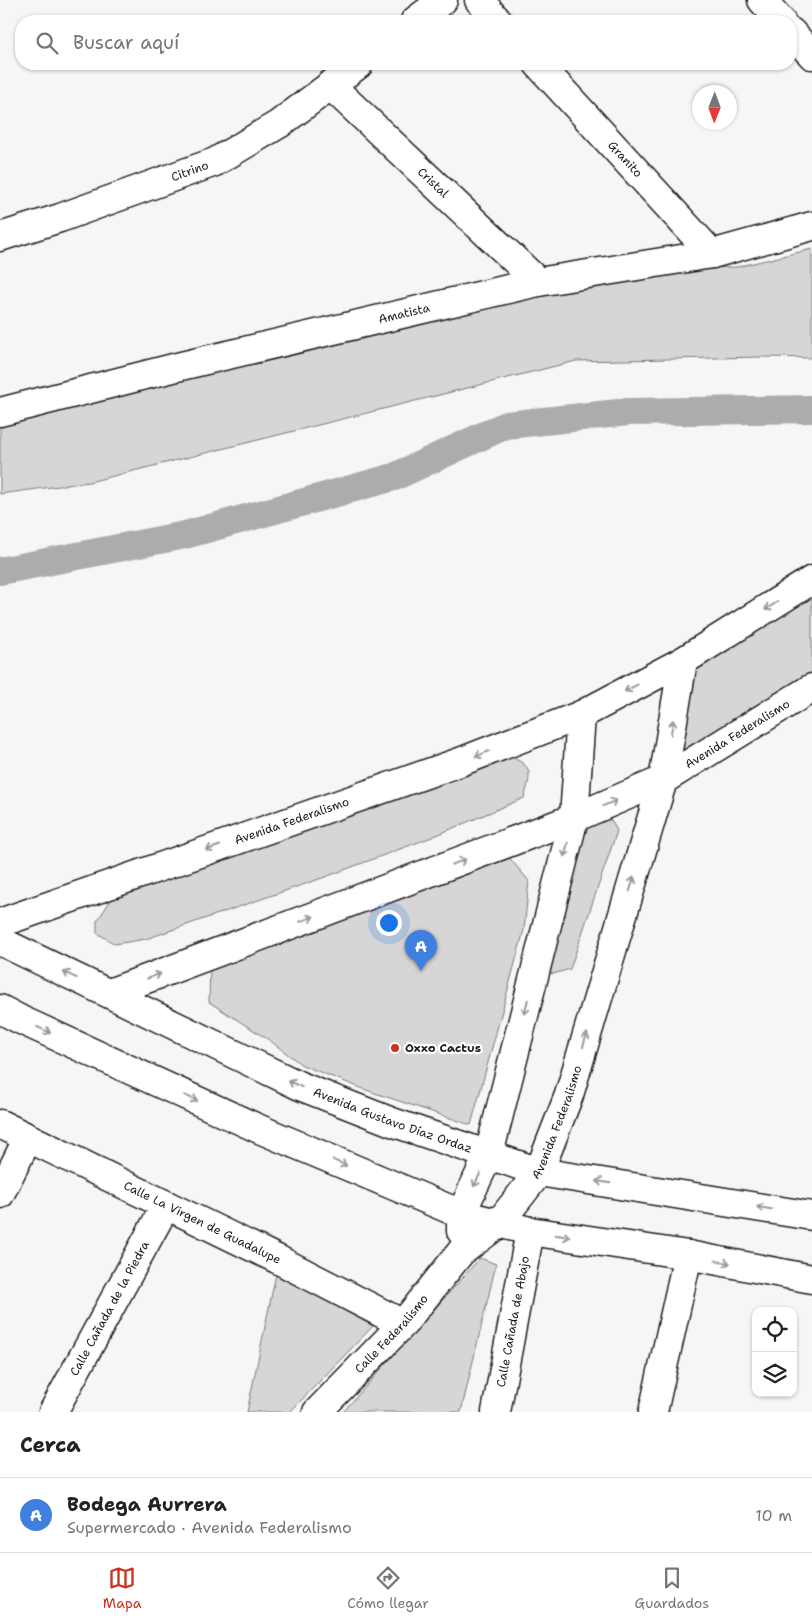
<!DOCTYPE html>
<html lang="es">
<head>
<meta charset="utf-8">
<style>
  body { margin:0; font-family:"Shantell Sans",sans-serif; background:#f6f6f6; color:#222 }
  .controls { position:absolute; right:15px; bottom:15px; display:grid; overflow:hidden; border-radius:10px; box-shadow:0 1px 4px #0004 }
  .controls button { width:45px; height:45px; display:grid; place-items:center; padding:0; border:0; border-bottom:1px solid #e0e0e0; background:#fff; color:#222; font:25px sans-serif }
  .compass { position:absolute; left:692px; top:85px; width:45px; height:45px; border-radius:50%; background:#fff; box-shadow:0 1px 4px #0004; rotate:181deg }
  .you { position:absolute; left:388px; top:922px; width:18px; height:18px; margin:-12px; border:4px solid #fff; border-radius:50%; background:#1a73e8; box-shadow:0 0 0 8px #1a73e833 }
  .badge { display:grid; place-items:center; width:32px; height:32px; border-radius:50%; background:#c8321e; color:#fff; font-size:16px; font-weight:700 }
  .pin { position:absolute; translate:-50% -41px; filter:drop-shadow(0 1px 2px #0008) }
  .pin::after { content:''; position:absolute; top:26px; width:18px; height:15px; background:inherit; clip-path:polygon(0 0,100% 0,50% 100%) }
  .list { margin:0; padding:0; list-style:none }
  h2 { display:flex; justify-content:space-between; align-items:center; height:65px; margin:0; padding:0 20px; font-size:21px }
  h2 small { font-size:16px; font-weight:400; color:#767676 }
  .list li { display:grid; grid-template-columns:32px 1fr auto; gap:15px; align-items:center; box-sizing:border-box; height:75px; padding:0 20px; border-top:1px solid #e0e0e0 }
  .list b { display:block; font-size:19px; white-space:nowrap }
  .list p { margin:0; font-size:16px; white-space:nowrap; color:#767676 }
  .list em { font-size:16px; font-style:normal; color:#767676 }
  .icon { flex:none; width:28px; height:28px; fill:none; stroke:currentColor; stroke-width:2; stroke-linecap:round; stroke-linejoin:round }
  .map { position:relative; flex:none; width:812px; height:1412px; overflow:hidden }
  .search { position:absolute; background:#fff; box-shadow:0 1px 4px #0004; left:15px; right:15px; top:15px; height:55px; display:flex; align-items:center; gap:12px; box-sizing:border-box; padding:0 18px; border-radius:20px; color:#767676; font-size:19px }
  .sheet { height:140px; background:#fff }
  nav { display:flex; justify-content:space-around; align-items:center; box-sizing:border-box; height:70px; border-top:1px solid #e0e0e0; background:#fff; font-size:14px; color:#767676 }
  nav a { display:grid; justify-items:center; gap:2px }
  nav .on { color:#c8321e }
  .map>svg:first-child { display:block }
</style>
</head>
<body>
<div class="map">
<svg width="812" height="1412" viewBox="0 0 812 1412">
  <rect width="100%" height="100%" fill="#f6f6f6"/>
  <filter id="ink" filterUnits="userSpaceOnUse"><feTurbulence type="fractalNoise" baseFrequency=".02" numOctaves="2"/><feDisplacementMap in="SourceGraphic" scale="10" xChannelSelector="R" yChannelSelector="G"/><feConvolveMatrix kernelMatrix="1 2 1 2 8 2 1 2 1" color-interpolation-filters="sRGB"/></filter>
  <g filter="url(#ink)">
    <g fill="#d6d6d6" stroke="#797979">
      <polygon points="812,249 812,358 763,357 576,361 89,482 0,494 0,415 638,270 737,267"/>
      <polygon points="812,580 812,687 664,778 682,673"/>
      <path d="M504,755c28,9 29,15 20,43l-92,39 -104,39 -182,63 -31,5 -18,-11v-12l14,-21 50,-21z"/>
      <polygon points="607,819 612,821 617,831 570,969 553,974 547,971 575,863 588,825"/>
      <polygon points="507,855 529,881 524,930 471,1125 366,1090 302,1065 269,1040 209,1002 210,965"/>
      <polygon points="480,1258 496,1264 461,1412 343,1412"/>
      <polygon points="276,1274 373,1326 290,1412 247,1412"/>
    </g>
    <g fill="none" stroke-linecap="round" stroke-linejoin="round">
      <polyline stroke="#acacac" stroke-width="28" points="0,571 185,535 394,477 506,425 628,412 812,409"/>
      <g stroke="#1c1c1c" stroke-width="31">
        <g id="minor">
          <polyline points="479,0 498,21"/>
          <polyline points="762,0 781,21"/>
          <polyline points="415,21 443,0"/>
          <polyline points="791,32 812,55"/>
          <path id="s1" d="M538,64l174,190"/>
          <path id="s2" d="M330,85l208,197"/>
          <path id="s3" d="M0,237l60,-19 155,-56 64,-38 80,-60"/>
          <path id="s4" d="M0,412l181,-46 357,-84 174,-28 100,-28"/>
          <path id="s5" d="M0,923l460,-161 121,-47 102,-54 129,-81"/>
          <path id="s6" d="M0,941l300,145 92,36 147,50 273,44"/>
          <path id="s7" d="M109,993l465,-175 89,-38 149,-92"/>
          <polyline points="0,1009 21,1020 257,1128 461,1214 530,1231 688,1255 812,1279"/>
          <path id="s8" d="M0,1124l277,135 126,65"/>
          <polyline points="0,1194 28,1138"/>
          <polyline points="461,1231 461,1214 489,1154 574,818 581,715"/>
          <path id="s9" d="M53,1412l113,-207"/>
          <path id="s10" d="M317,1412l86,-88 58,-72 37,-28 41,-52 30,-77 94,-315 20,-119"/>
          <path id="s11" d="M496,1412l34,-181"/>
          <polyline points="653,1412 688,1255"/>
        </g>
      </g>
      <use href="#minor" stroke="#fff" stroke-width="28"/>
    </g>
    <defs><path id="oneway-shaft" d="M-6 0H5M1.5-3L5.5 0L1.5 3" fill="none" stroke-width="1.6" stroke-linecap="round" stroke-linejoin="round" transform="scale(1.25)"/></defs>
    <g stroke="#999">
      <use href="#oneway-shaft" transform="translate(771 606) rotate(148)"/>
      <use href="#oneway-shaft" transform="translate(631 688) rotate(152)"/>
      <use href="#oneway-shaft" transform="translate(672 727) rotate(-81)"/>
      <use href="#oneway-shaft" transform="translate(482 754) rotate(158)"/>
      <use href="#oneway-shaft" transform="translate(610 803) rotate(-23)"/>
      <use href="#oneway-shaft" transform="translate(213 848) rotate(161)"/>
      <use href="#oneway-shaft" transform="translate(566 850) rotate(104)"/>
      <use href="#oneway-shaft" transform="translate(459 862) rotate(-21)"/>
      <use href="#oneway-shaft" transform="translate(632 884) rotate(-73)"/>
      <use href="#oneway-shaft" transform="translate(307 919) rotate(-21)"/>
      <use href="#oneway-shaft" transform="translate(70 975) rotate(-155)"/>
      <use href="#oneway-shaft" transform="translate(154 976) rotate(-21)"/>
      <use href="#oneway-shaft" transform="translate(526 1007) rotate(104)"/>
      <use href="#oneway-shaft" transform="translate(44 1030) rotate(25)"/>
      <use href="#oneway-shaft" transform="translate(585 1040) rotate(-73)"/>
      <use href="#oneway-shaft" transform="translate(295 1084) rotate(-155)"/>
      <use href="#oneway-shaft" transform="translate(191 1098) rotate(25)"/>
      <use href="#oneway-shaft" transform="translate(340 1163) rotate(23)"/>
      <use href="#oneway-shaft" transform="translate(477 1180) rotate(116)"/>
      <use href="#oneway-shaft" transform="translate(603 1182) rotate(-171)"/>
      <use href="#oneway-shaft" transform="translate(764 1208) rotate(-171)"/>
      <use href="#oneway-shaft" transform="translate(563 1236) rotate(9)"/>
      <use href="#oneway-shaft" transform="translate(723 1262) rotate(11)"/>
    </g>
  </g>
  <circle fill="#c8321e" stroke="#fff" stroke-width="2" cx="395" cy="1048" r="5"/>
  <g text-anchor="middle" stroke-width="4.5" stroke-linejoin="round" paint-order="stroke">
    <g font-size="12" fill="#1c1c1c" stroke="#fff">
      <text dy="4" stroke="none"><textPath href="#s1" startOffset="129">Granito</textPath></text>
      <text dy="4" stroke="none"><textPath href="#s3" startOffset="201">Citrino</textPath></text>
      <text dy="4" stroke="none"><textPath href="#s2" startOffset="142">Cristal</textPath></text>
      <text dy="4" stroke="none"><textPath href="#s4" startOffset="416">Amatista</textPath></text>
      <text dy="4" stroke="none"><textPath href="#s7" startOffset="681">Avenida Federalismo</textPath></text>
      <text dy="4" stroke="none"><textPath href="#s5" startOffset="309">Avenida Federalismo</textPath></text>
      <text dy="4" stroke="none"><textPath href="#s6" startOffset="432">Avenida Gustavo Díaz Ordaz</textPath></text>
      <text dy="4" stroke="none"><textPath href="#s10" startOffset="381">Avenida Federalismo</textPath></text>
      <text dy="4" stroke="none"><textPath href="#s8" startOffset="225">Calle La Virgen de Guadalupe</textPath></text>
      <text dy="4" stroke="none"><textPath href="#s9" startOffset="118">Calle Cañada de la Piedra</textPath></text>
      <text dy="4" stroke="none"><textPath href="#s11" startOffset="92">Calle Cañada de Abajo</textPath></text>
      <text dy="4" stroke="none"><textPath href="#s10" startOffset="108">Calle Federalismo</textPath></text>
    </g>
    <g font-size="12" font-weight="bold" fill="#1c1c1c" stroke="#fff" text-anchor="start">
      <text x="405" y="1052">Oxxo Cactus</text>
    </g>
  </g>
</svg>
<div class="controls">
<button><svg class="icon" aria-label="locate" viewBox="0 0 24 24"><circle cx="12" cy="12" r="6"/><path d="M12 2v4M12 18v4M2 12h4M18 12h4"/></svg></button>
<button><svg class="icon" aria-label="layers" viewBox="0 0 24 24"><path d="M12 4l9 5-9 5-9-5zM3 14l9 5 9-5"/></svg></button>
</div>
<svg class="compass" viewBox="-18 -18 36 36"><path d="M0-13l5 13h-10z" fill="#e53935"/><path d="M0 13l5-13h-10z" fill="#767676"/></svg>
<div class="you"></div>
<div class="pin badge" style="left:421px;top:971px;background:#3f7fe0">A</div>
<div class="search"><svg class="icon" aria-label="search" viewBox="0 0 24 24"><circle cx="10" cy="10" r="6"/><path d="M15 15l6 6"/></svg>Buscar aquí</div>
</div>
<section class="sheet">
<h2>Cerca<small></small></h2>
<ul class="list">
<li><span class="badge" style="background:#3f7fe0">A</span><div><b>Bodega Aurrera</b><p>Supermercado · Avenida Federalismo</p></div><em>10 m</em></li>
</ul>
</section>
<nav>
<a class="on"><svg class="icon" aria-label="map" viewBox="0 0 24 24"><path d="M3 6l6-2 6 2 6-2v14l-6 2-6-2-6 2zM9 4v14M15 6v14"/></svg>Mapa</a>
<a><svg class="icon" aria-label="directions" viewBox="0 0 24 24"><path d="M12 3l9 9-9 9-9-9zM9 14v-3h6M13 9l2 2-2 2"/></svg>Cómo llegar</a>
<a><svg class="icon" aria-label="saved" viewBox="0 0 24 24"><path d="M7 4h10v16l-5-4-5 4z"/></svg>Guardados</a>
</nav>
</body>
</html>
